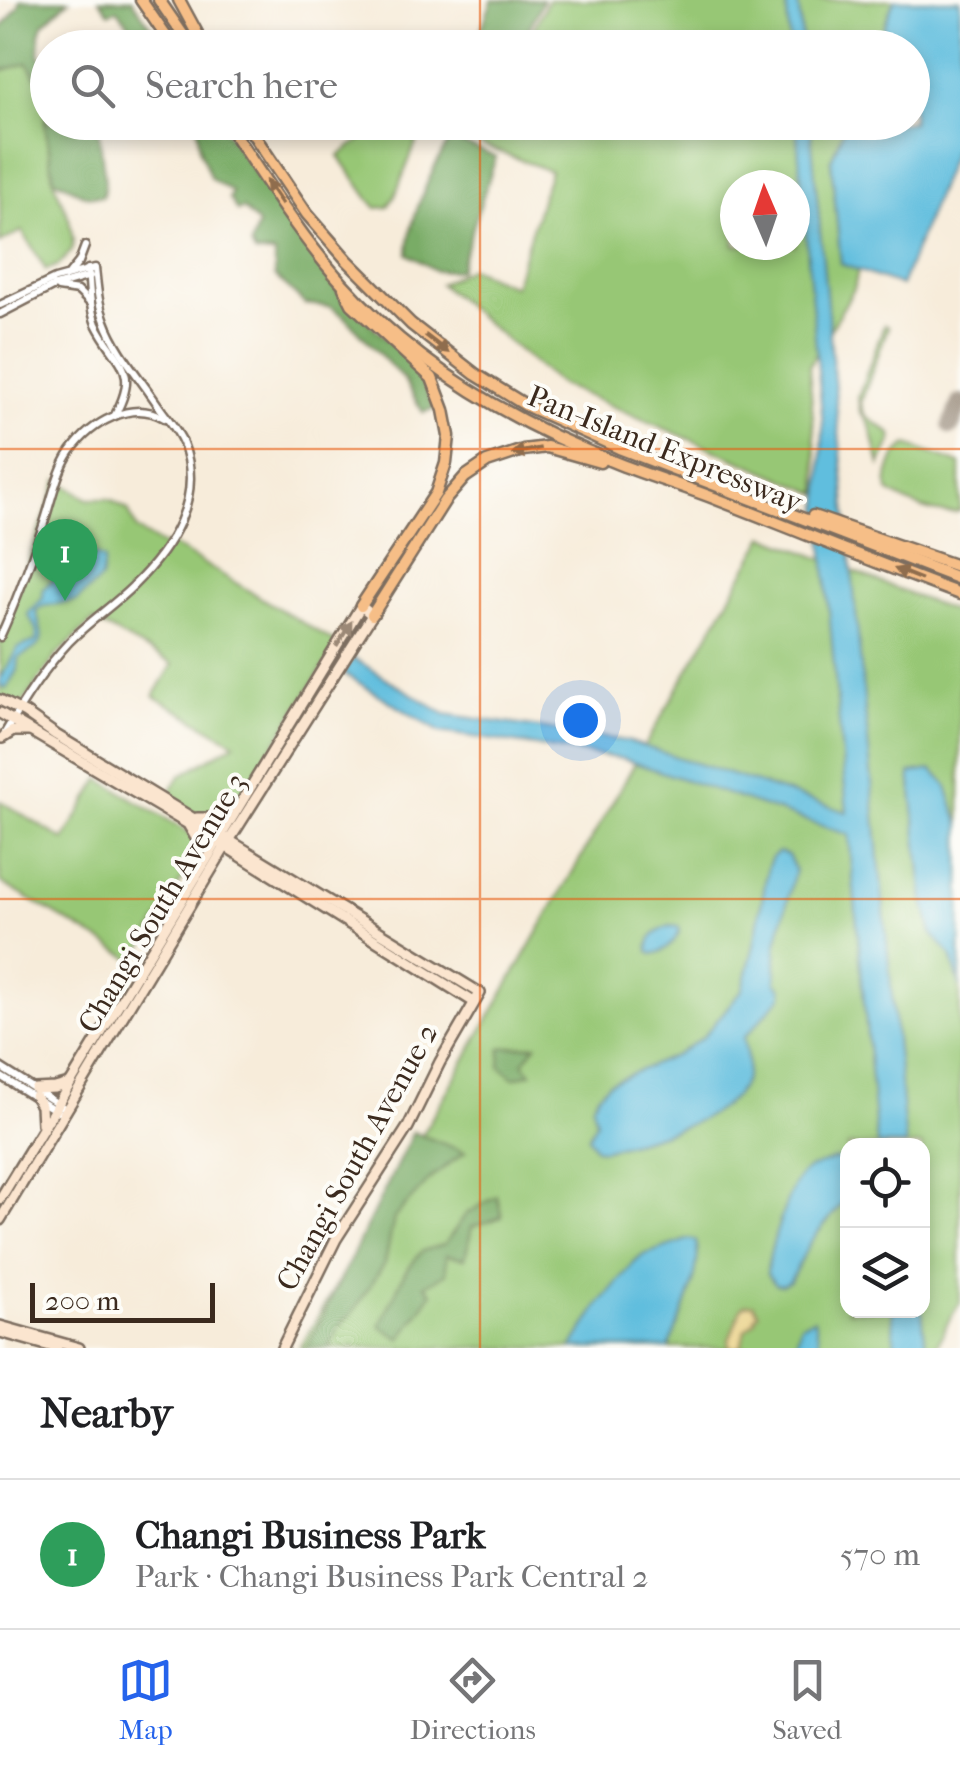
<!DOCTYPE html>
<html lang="en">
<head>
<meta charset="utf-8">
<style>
  body { margin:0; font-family:"IM FELL French Canon",serif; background:#f6f6f6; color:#202124 }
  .controls { position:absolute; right:30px; bottom:30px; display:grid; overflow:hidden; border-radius:20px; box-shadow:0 5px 15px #0003 }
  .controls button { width:90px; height:90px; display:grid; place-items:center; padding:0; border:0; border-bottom:2px solid #e0e0e0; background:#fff; color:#202124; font:50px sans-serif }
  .compass { position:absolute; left:720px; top:170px; width:90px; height:90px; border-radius:50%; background:#fff; box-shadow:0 5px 15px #0003; rotate:358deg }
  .scale { position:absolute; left:30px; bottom:25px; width:185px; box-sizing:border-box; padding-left:10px; border:5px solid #3b2a1e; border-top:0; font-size:28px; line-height:35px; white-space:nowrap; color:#3b2a1e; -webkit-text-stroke:8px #fdfcf7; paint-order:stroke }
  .you { position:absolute; left:580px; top:720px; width:35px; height:35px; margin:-25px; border:8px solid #fff; border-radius:50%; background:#1a73e8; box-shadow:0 0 0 15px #1a73e833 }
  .badge { display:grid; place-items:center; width:65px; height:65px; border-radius:50%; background:#2563eb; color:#fff; font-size:32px; font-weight:700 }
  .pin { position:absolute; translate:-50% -82px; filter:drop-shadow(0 2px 5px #0008) }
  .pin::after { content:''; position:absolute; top:52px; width:35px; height:30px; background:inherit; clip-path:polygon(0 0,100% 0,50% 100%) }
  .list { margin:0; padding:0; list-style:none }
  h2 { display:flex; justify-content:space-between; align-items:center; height:130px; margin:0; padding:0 40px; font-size:42px }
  h2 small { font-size:32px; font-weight:400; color:#757577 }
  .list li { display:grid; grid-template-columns:65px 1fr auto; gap:30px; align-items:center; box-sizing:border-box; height:150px; padding:0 40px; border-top:2px solid #e0e0e0 }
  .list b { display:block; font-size:38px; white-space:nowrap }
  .list p { margin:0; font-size:32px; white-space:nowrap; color:#757577 }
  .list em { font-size:32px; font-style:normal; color:#757577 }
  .icon { flex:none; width:55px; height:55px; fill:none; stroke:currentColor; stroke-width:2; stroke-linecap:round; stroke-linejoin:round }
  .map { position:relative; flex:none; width:960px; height:1348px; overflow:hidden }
  .search { position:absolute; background:#fff; box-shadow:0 5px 15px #0003; left:30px; right:30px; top:30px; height:110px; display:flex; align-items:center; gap:25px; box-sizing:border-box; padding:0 35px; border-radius:55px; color:#757577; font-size:38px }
  .sheet { height:280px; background:#fff }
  nav { display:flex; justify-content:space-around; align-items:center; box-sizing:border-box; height:140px; border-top:2px solid #e0e0e0; background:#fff; font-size:28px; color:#757577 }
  nav a { display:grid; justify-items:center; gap:5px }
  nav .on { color:#2563eb }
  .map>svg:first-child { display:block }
</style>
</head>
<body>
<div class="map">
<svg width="960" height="1348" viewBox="0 0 960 1348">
  <rect width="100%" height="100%" fill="#fdfcf7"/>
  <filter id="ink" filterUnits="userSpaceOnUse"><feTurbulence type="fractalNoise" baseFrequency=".01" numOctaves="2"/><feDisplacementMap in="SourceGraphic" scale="20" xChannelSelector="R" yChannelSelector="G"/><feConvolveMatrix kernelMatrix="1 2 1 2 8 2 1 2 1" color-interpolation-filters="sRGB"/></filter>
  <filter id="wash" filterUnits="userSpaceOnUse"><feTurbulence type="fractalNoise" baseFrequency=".0048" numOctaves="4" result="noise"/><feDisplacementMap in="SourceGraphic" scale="40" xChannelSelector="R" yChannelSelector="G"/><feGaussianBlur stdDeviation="2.25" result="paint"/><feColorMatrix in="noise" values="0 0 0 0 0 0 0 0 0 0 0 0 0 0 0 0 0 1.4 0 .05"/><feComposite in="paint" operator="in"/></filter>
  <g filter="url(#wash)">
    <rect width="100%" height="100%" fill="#f7ecda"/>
    <g fill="#97c775" stroke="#69784a" stroke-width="2.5" fill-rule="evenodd">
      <polygon points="548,0 894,0 876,47 524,48"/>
      <polygon points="28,62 47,94 45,123 53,180 69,218 73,240 72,250 59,265 46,270 22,231 0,243 0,71"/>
      <polygon points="382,123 424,123 395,196 388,207 377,208 369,199 339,156"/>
      <path d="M454,123h392l-15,37 10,103 17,7 -4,19 -45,77 10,128 -260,-110 -119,-100 30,-16 44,18 36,-115 -98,-37zM735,185h60v60h-60z"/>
      <path d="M884,325l4,2 -27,75c2,21 20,20 31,33l-1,8 -11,22 -10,-39 -10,-15 -2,-14z"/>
      <path d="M908,445l52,19v47c-21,7 -54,-8 -71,-19 -5,-15 5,-41 19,-47z"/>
      <polygon points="58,480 88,499 109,499 128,510 137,530 165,547 169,543 338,644 231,814 195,817 165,800 180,776 235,743 154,696 173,664 93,621 56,656 19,709 0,699 0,638"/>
      <path d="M765,536l195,78v689l-12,19 -12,26h-636zM848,1146h74v164h-74z"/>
      <polygon points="100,779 193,835 195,857 135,961 0,882 0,801 64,840"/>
    </g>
    <g fill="#79ac66" stroke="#5a6b42" stroke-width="2.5">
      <path d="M20,0h49l-26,24 -3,10 -1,20 8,13 1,55 50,1 7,58 -2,15c-31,2 -25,-10 -49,-16l-9,-58 2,-28 -19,-31 -28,8v-41l19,-24z"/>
      <polygon points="99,0 132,0 166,47 142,47 141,40 117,9 109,13"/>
      <polygon points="492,0 543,0 520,47 475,47"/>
      <polygon points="197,123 220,123 351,306 413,363 434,409 423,412 403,379 346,318 331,307 305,304 275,276 275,254 255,253 251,245 258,224 243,209 237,211 229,198 232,192 211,179 200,151"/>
      <path d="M451,139l45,18 -37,113 -23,1 -28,-17c0,-32 24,-88 43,-115z"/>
      <polygon points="536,1045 523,1063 531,1073 514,1078 500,1066 501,1048"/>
      <polygon points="413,1132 465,1152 433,1176 394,1218 385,1263 353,1312 336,1330 329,1348 307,1348"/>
      <polygon points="497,1196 502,1217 472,1227 465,1258 446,1255 446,1274 425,1285 432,1293 401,1339 380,1326 405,1272 422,1251 445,1244 466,1214"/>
    </g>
    <polygon fill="#eeda9e" stroke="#94825e" stroke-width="2.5" points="753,1304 759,1313 755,1317 756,1320 745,1330 741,1348 726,1348 730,1346 729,1340 741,1309 744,1305"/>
    <g fill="#60bede" stroke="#4e747e" stroke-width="2.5">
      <polygon points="786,0 798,0 803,47 790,47"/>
      <polygon points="894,0 960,0 960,134 901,286 841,264 831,160 846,123 912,122 912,48 876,47"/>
      <polygon points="796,123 810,123 906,1145 877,1145 849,835 623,759 440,732 343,673 353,658 445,714 627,741 847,812 820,509 823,426"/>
      <path d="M94,554l10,6 -3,19 -25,22 -33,5 -7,4c7,32 13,32 -18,48l-1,12 -11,19 -6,-4v-6l18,-31 18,-7 1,-10 -9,-17 15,-16v-9l32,-30 4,5z"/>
      <polygon points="932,770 946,784 960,825 960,987 951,955 932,934 924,900 910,773"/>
      <path d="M779,852l9,3 7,15 -19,77v36l6,5v8l-38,42c2,16 7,31 -1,46 -20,40 -101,55 -141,66l-7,-2 -7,-11 8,-15 -4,-16 7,-13 10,-10 65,-27 28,-18 41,-49 11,-44 14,-79 4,-9z"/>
      <path d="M670,926l9,1 1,3c-5,12 -13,21 -27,24l-4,-2c-3,-14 10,-22 21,-26z"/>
      <path d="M836,1159l11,6v27l-2,8 -34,41 -21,40 -8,4 -7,-1 -8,-10c0,-19 24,-96 39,-104 7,-4 22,-8 30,-11z"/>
      <path d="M689,1239l7,2c8,29 -17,79 -27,107h-97l28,-45 34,-40 9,-8z"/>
      <polygon points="892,1311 922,1311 926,1348 895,1348"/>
      <polygon points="814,1319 821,1348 792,1348 797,1340 801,1324"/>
    </g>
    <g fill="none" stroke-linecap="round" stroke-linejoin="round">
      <polyline stroke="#998b7c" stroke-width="18" points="951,426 960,403"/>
    </g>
  </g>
  <g filter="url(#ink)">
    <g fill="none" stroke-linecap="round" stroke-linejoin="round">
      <g stroke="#7d6e60" stroke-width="11">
        <g id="street">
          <path d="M88,269c2,18 1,38 8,55 20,40 45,43 19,91"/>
          <polyline points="70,273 79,262 85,246"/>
          <polyline points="58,288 78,291 90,303"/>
          <path d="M0,305l55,-26 40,-11c2,18 3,36 10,53 11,30 35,57 53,84 8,12 20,25 25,38 22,54 -12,106 -50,143 -20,20 -44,35 -64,56 -26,28 -47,61 -66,94"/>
          <polyline points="0,314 52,287 90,276"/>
          <path d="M0,637c17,-37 31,-76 44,-114 8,-24 13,-52 27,-72 20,-28 60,-52 93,-33"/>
          <polyline points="0,1067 66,1109"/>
          <polyline points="0,1076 63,1115"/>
        </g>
      </g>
      <g stroke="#7d6e60" stroke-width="14">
        <g id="secondary">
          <polyline points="0,700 25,713 56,735 480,993 440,1062 408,1127 336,1239 282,1348"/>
          <polyline points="0,713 217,841 474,1002"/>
          <polyline points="2,738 13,731 29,731"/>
          <polyline points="197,818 223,818 234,811"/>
          <polyline points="189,826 199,843 199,867"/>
          <polyline points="35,1089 55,1088 69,1084"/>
          <polyline points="35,1096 41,1106 42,1124"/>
          <polyline points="0,1199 361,606 372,615 225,847 0,1220"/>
          <polyline points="0,1326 79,1348"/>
          <polyline points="0,1332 57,1348"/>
        </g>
      </g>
      <g stroke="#7d6e60" stroke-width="15">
        <g id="highway">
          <polyline points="141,0 174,48"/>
          <polyline points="159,0 192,48"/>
          <polyline points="179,0 205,48"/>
          <path d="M226,122c37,54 72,112 116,161 74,83 174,141 277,181 33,13 67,23 100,36 80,31 160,64 241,94"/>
          <polyline points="245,122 307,214 347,260 411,324 475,374 527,406 619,448 960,579"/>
          <polyline points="344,288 352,304 432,378 444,410 449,436 446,463 436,493 361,606"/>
          <polyline points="813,516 960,567"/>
          <polyline points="372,615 445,500 465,477 487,462 523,450 547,447 600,462"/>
        </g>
      </g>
      <use href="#street" stroke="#fff" stroke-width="6"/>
      <use href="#secondary" stroke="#fbe5cf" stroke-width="9"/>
      <use href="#highway" stroke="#f6be87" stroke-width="10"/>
    </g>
    <defs><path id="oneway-solid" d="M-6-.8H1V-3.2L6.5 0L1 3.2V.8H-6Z" transform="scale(2.5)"/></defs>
    <g fill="#8f6d4d">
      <use href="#oneway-solid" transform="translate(274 192) rotate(-125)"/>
      <use href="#oneway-solid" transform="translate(437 344) rotate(38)"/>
      <use href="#oneway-solid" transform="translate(526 451) rotate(169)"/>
      <use href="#oneway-solid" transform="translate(908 574) rotate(-158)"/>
    </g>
    <use fill="#9b8876" href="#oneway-solid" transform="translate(344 634) rotate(-59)"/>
  </g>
  <path fill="none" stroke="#e8590c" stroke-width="2.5" stroke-opacity="0.55" d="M480,0v48M480,122v1226M0,449h960M0,899h960"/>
  <g text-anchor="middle" stroke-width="8" stroke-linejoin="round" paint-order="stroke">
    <g font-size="30" fill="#3b2a1e" stroke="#fdfcf7">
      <text transform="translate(665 449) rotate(22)" y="10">Pan-Island Expressway</text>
      <text transform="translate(162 903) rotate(-59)" y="10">Changi South Avenue 3</text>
      <text transform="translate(357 1157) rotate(-61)" y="10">Changi South Avenue 2</text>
    </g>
  </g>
</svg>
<div class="controls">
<button><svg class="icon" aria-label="locate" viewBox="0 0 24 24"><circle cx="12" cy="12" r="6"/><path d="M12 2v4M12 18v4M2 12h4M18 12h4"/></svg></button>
<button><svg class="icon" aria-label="layers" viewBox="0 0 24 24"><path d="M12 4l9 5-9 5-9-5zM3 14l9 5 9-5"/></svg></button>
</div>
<svg class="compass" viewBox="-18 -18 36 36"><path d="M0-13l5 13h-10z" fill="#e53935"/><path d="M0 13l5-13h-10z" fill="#757577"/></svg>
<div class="scale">200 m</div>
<div class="you"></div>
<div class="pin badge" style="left:65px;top:601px;background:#2e9e5b">1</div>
<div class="search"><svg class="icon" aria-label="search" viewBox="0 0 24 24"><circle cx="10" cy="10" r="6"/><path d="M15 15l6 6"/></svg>Search here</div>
</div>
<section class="sheet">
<h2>Nearby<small></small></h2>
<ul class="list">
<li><span class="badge" style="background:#2e9e5b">1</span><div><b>Changi Business Park</b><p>Park · Changi Business Park Central 2</p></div><em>570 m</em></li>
</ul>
</section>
<nav>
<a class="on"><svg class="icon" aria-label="map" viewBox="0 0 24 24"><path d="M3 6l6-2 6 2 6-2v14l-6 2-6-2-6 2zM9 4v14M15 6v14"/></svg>Map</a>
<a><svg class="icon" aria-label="directions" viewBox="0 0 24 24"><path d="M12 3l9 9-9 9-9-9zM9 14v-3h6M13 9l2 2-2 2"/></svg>Directions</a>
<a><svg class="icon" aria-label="saved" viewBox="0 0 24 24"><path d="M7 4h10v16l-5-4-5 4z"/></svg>Saved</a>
</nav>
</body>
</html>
